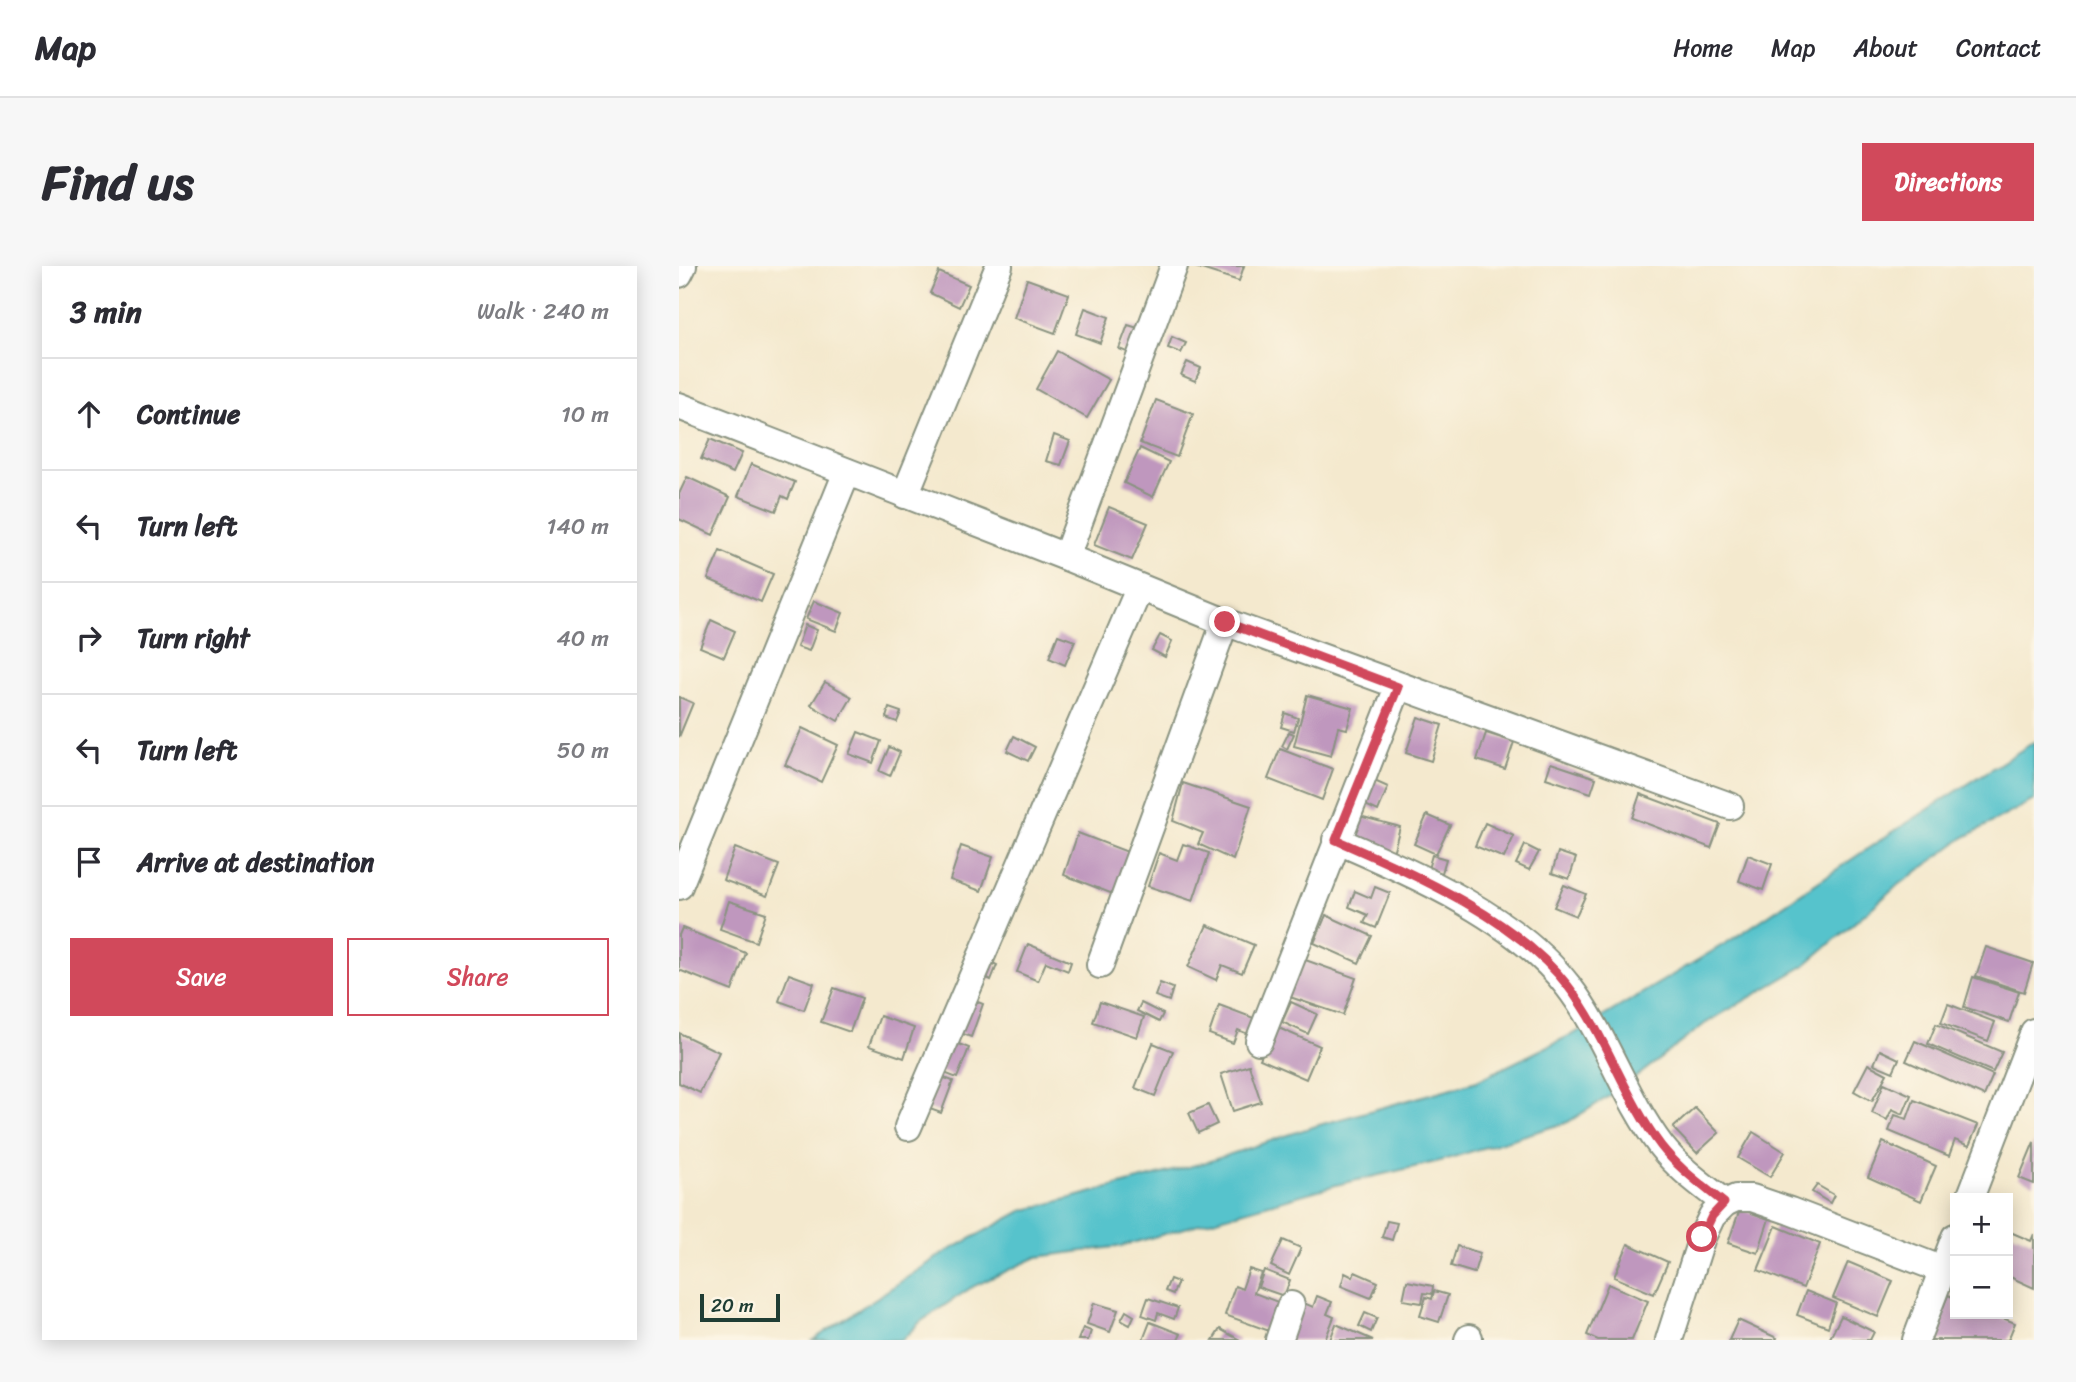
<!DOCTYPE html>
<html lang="en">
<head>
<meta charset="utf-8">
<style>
  body { margin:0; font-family:Sriracha,sans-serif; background:#f7f7f7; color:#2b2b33 }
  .controls { position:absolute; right:21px; bottom:21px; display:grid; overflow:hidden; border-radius:0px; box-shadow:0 4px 18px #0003 }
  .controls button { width:63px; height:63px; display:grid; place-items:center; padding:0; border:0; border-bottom:2px solid #e1e1e2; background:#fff; color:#2b2b33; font:35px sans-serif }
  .scale { position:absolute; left:21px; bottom:18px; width:80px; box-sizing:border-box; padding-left:7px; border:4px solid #1f3d34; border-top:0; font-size:19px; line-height:24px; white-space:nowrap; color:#1f3d34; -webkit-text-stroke:5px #fcf5e5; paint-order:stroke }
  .stop { position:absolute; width:21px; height:21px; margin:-16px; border:5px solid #d1495b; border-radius:50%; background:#fff }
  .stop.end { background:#d1495b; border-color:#fff; box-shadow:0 2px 7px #0008 }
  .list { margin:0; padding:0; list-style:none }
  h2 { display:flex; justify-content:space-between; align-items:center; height:91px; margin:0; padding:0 28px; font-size:30px }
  h2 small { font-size:23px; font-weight:400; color:#7c7c81 }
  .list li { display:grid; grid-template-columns:46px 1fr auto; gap:21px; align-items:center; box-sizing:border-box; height:112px; padding:0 28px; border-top:2px solid #e1e1e2 }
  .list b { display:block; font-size:26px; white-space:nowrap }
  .list em { font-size:23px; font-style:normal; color:#7c7c81 }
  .actions { display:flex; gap:14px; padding:21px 28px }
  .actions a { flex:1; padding:16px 0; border:2px solid #d1495b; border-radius:0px; text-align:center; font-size:24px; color:#d1495b }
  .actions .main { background:#d1495b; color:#fff }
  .icon { flex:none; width:38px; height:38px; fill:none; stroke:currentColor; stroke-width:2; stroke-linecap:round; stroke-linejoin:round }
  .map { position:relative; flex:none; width:1355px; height:1074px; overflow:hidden; border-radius:0px }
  header { display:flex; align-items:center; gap:42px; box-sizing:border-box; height:98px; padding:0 35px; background:#fff; border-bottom:2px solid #e1e1e2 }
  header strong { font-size:33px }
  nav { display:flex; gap:38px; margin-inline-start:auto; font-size:24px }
  .intro { display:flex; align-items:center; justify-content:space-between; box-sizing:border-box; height:168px; padding:0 42px }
  h1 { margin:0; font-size:49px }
  .button { padding:18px 32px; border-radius:0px; background:#d1495b; color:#fff; font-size:24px; font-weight:700 }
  main { display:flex; gap:42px; padding:0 42px }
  aside { flex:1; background:#fff; border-radius:0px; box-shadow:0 4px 18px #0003 }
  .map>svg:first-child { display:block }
</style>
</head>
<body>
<header>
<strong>Map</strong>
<nav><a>Home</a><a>Map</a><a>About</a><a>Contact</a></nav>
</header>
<div class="intro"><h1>Find us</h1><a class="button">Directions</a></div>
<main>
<aside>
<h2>3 min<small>Walk · 240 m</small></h2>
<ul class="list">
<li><svg class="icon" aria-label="ahead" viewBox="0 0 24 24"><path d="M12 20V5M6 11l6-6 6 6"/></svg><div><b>Continue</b></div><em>10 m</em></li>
<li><svg class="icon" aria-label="left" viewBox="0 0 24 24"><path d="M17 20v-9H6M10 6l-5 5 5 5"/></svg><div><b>Turn left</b></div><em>140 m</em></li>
<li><svg class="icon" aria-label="right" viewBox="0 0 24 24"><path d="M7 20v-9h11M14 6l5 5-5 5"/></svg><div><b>Turn right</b></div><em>40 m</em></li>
<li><svg class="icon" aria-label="left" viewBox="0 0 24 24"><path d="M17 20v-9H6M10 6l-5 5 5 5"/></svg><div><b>Turn left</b></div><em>50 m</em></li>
<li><svg class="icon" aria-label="arrive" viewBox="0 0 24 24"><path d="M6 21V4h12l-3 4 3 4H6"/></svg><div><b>Arrive at destination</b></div></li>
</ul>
<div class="actions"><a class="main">Save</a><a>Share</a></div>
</aside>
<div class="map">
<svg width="1355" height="1074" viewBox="0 0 1355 1074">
  <rect width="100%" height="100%" fill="#fcf5e5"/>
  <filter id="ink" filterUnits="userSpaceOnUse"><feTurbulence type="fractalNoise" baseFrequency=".0143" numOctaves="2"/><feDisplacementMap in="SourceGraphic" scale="14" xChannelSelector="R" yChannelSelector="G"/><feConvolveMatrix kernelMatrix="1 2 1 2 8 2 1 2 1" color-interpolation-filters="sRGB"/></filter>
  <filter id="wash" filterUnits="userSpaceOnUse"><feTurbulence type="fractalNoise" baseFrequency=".00686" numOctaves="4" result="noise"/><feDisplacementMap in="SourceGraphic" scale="28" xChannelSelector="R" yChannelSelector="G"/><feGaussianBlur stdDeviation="1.57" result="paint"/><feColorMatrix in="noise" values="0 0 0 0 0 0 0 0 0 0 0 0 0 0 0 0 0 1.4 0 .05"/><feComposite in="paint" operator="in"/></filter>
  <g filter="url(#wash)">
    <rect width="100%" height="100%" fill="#f4e9ce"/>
    <polygon fill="#56c3cc" stroke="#3a8080" stroke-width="2" points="1355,476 1355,534 1284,572 1217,621 1125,700 1027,757 943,822 889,856 761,895 657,919 443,980 358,991 293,1021 241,1056 223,1074 134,1074 265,987 343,945 528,896 633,861 798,815 898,766 1057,671 1209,569"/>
    <g id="blocks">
      <g fill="#bf97be">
        <polygon points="513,0 565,0 560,15"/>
        <polygon points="260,6 290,19 280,41 251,27"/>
        <polygon points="348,13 390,28 376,67 335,52"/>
        <polygon points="406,42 430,51 421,77 397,68"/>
        <polygon points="449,59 462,63 453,88 440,83"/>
        <polygon points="493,71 507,77 502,87 489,82"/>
        <polygon points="378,85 430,114 408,152 357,123"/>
        <polygon points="508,96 522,102 516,115 502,109"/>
        <polygon points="477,134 514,148 498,191 461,177"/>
        <polygon points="375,169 391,175 382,199 367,195"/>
        <polygon points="31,173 63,187 54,207 22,193"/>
        <polygon points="461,182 490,196 474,231 445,217"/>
        <polygon points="72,198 116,216 109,233 103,230 97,245 59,230"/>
        <polygon points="8,211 51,231 34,269 0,253 0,228"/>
        <polygon points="430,241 469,257 453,294 415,279"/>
        <polygon points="41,285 94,308 82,336 29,313"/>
        <polygon points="135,335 164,347 157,365 127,353"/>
        <polygon points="32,354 56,365 45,391 21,381"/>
        <polygon points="126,359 138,364 130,385 118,381"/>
        <polygon points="379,369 396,375 386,399 370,392"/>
        <polygon points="481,369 493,375 486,391 473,384"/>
        <polygon points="146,416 173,431 159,455 132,439"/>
        <polygon points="628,429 674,442 668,463 659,461 652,490 615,480"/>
        <polygon points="0,431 14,437 0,471"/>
        <polygon points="210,442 222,446 218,456 207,452"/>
        <polygon points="606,447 619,452 615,465 602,461"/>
        <polygon points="739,451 763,459 752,495 727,487"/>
        <polygon points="123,462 159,479 142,516 106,499"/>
        <polygon points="179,466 202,475 194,497 170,488"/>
        <polygon points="610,466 615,468 608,483 603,480"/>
        <polygon points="807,467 835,476 826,503 798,494"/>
        <polygon points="335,470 356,481 349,495 328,485"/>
        <polygon points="210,481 221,486 211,510 200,505"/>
        <polygon points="601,483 654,503 643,534 589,513"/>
        <polygon points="872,497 917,512 912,527 867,512"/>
        <polygon points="691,513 709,521 699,545 680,536"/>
        <polygon points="504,517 572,540 554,594 519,578 524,567 494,555"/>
        <polygon points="961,528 1041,558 1032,582 953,552"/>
        <polygon points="677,549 721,561 714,587 670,575"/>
        <polygon points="748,549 771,559 757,588 735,578"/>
        <polygon points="806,557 835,570 825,592 796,580"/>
        <polygon points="399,567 454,588 439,630 385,609"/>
        <polygon points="504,578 530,587 514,635 469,620 480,587 498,594"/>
        <polygon points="846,579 860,586 850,604 837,598"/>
        <polygon points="282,580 314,591 302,625 271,614"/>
        <polygon points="56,582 100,599 88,630 44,614"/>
        <polygon points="879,586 897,592 890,613 873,607"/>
        <polygon points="753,589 767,593 763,607 749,603"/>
        <polygon points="1069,589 1093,598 1084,624 1060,615"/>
        <polygon points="885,619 907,628 897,650 875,641"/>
        <polygon points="696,621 711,627 697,662 685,657 689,649 670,641 676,625 692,632"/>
        <polygon points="50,635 87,647 77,676 41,663"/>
        <polygon points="647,649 693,670 680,697 635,677"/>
        <polygon points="528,659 575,679 563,707 543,699 537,714 509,701"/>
        <polygon points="3,662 67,687 53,725 0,704 0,669"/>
        <polygon points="349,678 392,696 389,705 367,696 359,715 338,706"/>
        <polygon points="1307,681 1354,697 1345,726 1297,710"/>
        <polygon points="618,691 677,712 664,749 605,729"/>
        <polygon points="305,693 318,699 312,714 299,707"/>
        <polygon points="110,708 135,717 125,744 100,735"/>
        <polygon points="1294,711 1340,726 1330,756 1285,741"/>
        <polygon points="481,717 494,722 490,735 476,730"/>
        <polygon points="155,722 183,732 171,766 142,756"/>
        <polygon points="289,732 304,738 292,771 276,765"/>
        <polygon points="421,736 465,751 458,771 414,756"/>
        <polygon points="612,736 638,748 629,768 603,756"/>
        <polygon points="462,737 484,748 480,756 458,745"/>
        <polygon points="1269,738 1316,756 1309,775 1262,757"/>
        <polygon points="540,739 580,754 574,770 559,764 554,777 530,768"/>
        <polygon points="201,750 235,762 225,792 190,780"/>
        <polygon points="1257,758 1323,786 1314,806 1249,778"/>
        <polygon points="595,760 641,780 627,813 581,793"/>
        <polygon points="0,767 40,786 21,827 0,817"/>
        <polygon points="272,775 290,782 278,812 260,805"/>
        <polygon points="1236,775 1314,809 1305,830 1227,795"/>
        <polygon points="474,777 494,785 476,830 456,822"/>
        <polygon points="1201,784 1220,793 1214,806 1195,798"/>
        <polygon points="1189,798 1208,808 1193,835 1175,825"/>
        <polygon points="570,799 582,836 554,845 542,808"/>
        <polygon points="257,809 274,815 262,847 245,841"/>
        <polygon points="1205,817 1232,829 1224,848 1213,843 1208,854 1193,847"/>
        <polygon points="1235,834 1299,859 1290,880 1276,874 1270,890 1210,865 1216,849 1228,853"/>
        <polygon points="529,839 538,858 519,867 510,847"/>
        <polygon points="1016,842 1040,867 1018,887 994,862"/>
        <polygon points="1074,866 1106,886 1091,911 1059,892"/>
        <polygon points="1204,876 1257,900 1242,935 1189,911"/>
        <polygon points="1355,876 1355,918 1340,912"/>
        <polygon points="1138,919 1155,929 1151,937 1133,926"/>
        <polygon points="1061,943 1090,953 1079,987 1049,977"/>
        <polygon points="708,955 718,957 713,974 703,971"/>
        <polygon points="1097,960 1141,978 1124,1022 1079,1004"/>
        <polygon points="1329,965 1352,975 1355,968 1355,1022 1329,1010"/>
        <polygon points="604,974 622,982 610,1009 592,1000"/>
        <polygon points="949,978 989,996 975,1028 935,1011"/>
        <polygon points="778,980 801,987 795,1007 772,1000"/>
        <polygon points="1169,996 1214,1015 1199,1051 1154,1032"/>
        <polygon points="570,1003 582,1007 575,1027 604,1038 593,1066 546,1049 556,1020 563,1023"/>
        <polygon points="585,1004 611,1014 605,1030 579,1021"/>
        <polygon points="676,1006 699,1016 692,1032 662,1020 666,1007 674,1011"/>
        <polygon points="491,1013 499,1016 494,1028 486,1025"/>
        <polygon points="728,1015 754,1020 753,1028 745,1027 743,1037 724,1034"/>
        <polygon points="929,1018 969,1035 953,1074 919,1074 908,1069"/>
        <polygon points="755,1025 769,1029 760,1056 741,1050 747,1031 753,1033"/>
        <polygon points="1127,1025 1157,1037 1149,1061 1118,1049"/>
        <polygon points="1269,1029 1276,1032 1276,1048 1314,1048 1336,1057 1329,1074 1250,1074"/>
        <polygon points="638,1030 653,1036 648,1048 655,1051 646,1074 608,1074 620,1035 634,1041"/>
        <polygon points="469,1032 499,1042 495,1053 479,1047 477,1054 463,1049"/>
        <polygon points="415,1037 439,1044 431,1066 408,1058"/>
        <polygon points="447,1045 455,1050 451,1059 442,1054"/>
        <polygon points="686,1047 698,1052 692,1066 680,1060"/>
        <polygon points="1162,1050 1195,1066 1191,1074 1150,1074"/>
        <polygon points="1059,1054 1098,1072 1097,1074 1050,1074"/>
        <polygon points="471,1056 502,1068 499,1074 464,1074"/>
        <polygon points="657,1058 694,1074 651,1074"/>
        <polygon points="404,1062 412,1065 409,1074 399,1074"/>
        <polygon points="541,1063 561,1074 534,1074"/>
      </g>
    </g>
  </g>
  <g filter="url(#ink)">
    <use href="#blocks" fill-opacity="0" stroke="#8a9381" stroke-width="2"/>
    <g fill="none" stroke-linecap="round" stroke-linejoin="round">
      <g stroke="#8a9381" stroke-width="30">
        <g id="minor">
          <polyline points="0,8 4,0"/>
          <polyline points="0,140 387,291 546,356 1051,540"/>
          <polyline points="226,229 320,0"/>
          <polyline points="387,291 495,0"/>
          <path d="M657,574c78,34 179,77 232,146 38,49 56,111 93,160 18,23 41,39 64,57"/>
          <polyline points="0,620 168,206"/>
          <polyline points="421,699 546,356"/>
          <polyline points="580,775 719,421"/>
          <polyline points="229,861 460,323"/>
          <polyline points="1291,932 1355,766"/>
          <polyline points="600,1074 612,1039"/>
          <polyline points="789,1074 790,1072"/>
          <polyline points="990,1074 1023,971 1033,950 1046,937 1057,932 1073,932 1111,945 1264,1004"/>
          <polyline points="1237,1074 1276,971"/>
        </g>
      </g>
      <use href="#minor" stroke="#fff" stroke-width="26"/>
    </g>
  </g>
  <g fill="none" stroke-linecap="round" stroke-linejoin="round" filter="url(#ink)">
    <path stroke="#d1495b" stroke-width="9" d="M546,356l173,65 -62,153c77,34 180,78 232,146 38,49 56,111 93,160 18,23 41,39 63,57l-12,13 -10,21"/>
  </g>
</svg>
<div class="controls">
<button>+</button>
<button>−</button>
</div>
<div class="scale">20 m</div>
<div class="stop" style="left:1023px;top:971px"></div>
<div class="stop end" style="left:546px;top:356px"></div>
</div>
</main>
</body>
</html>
